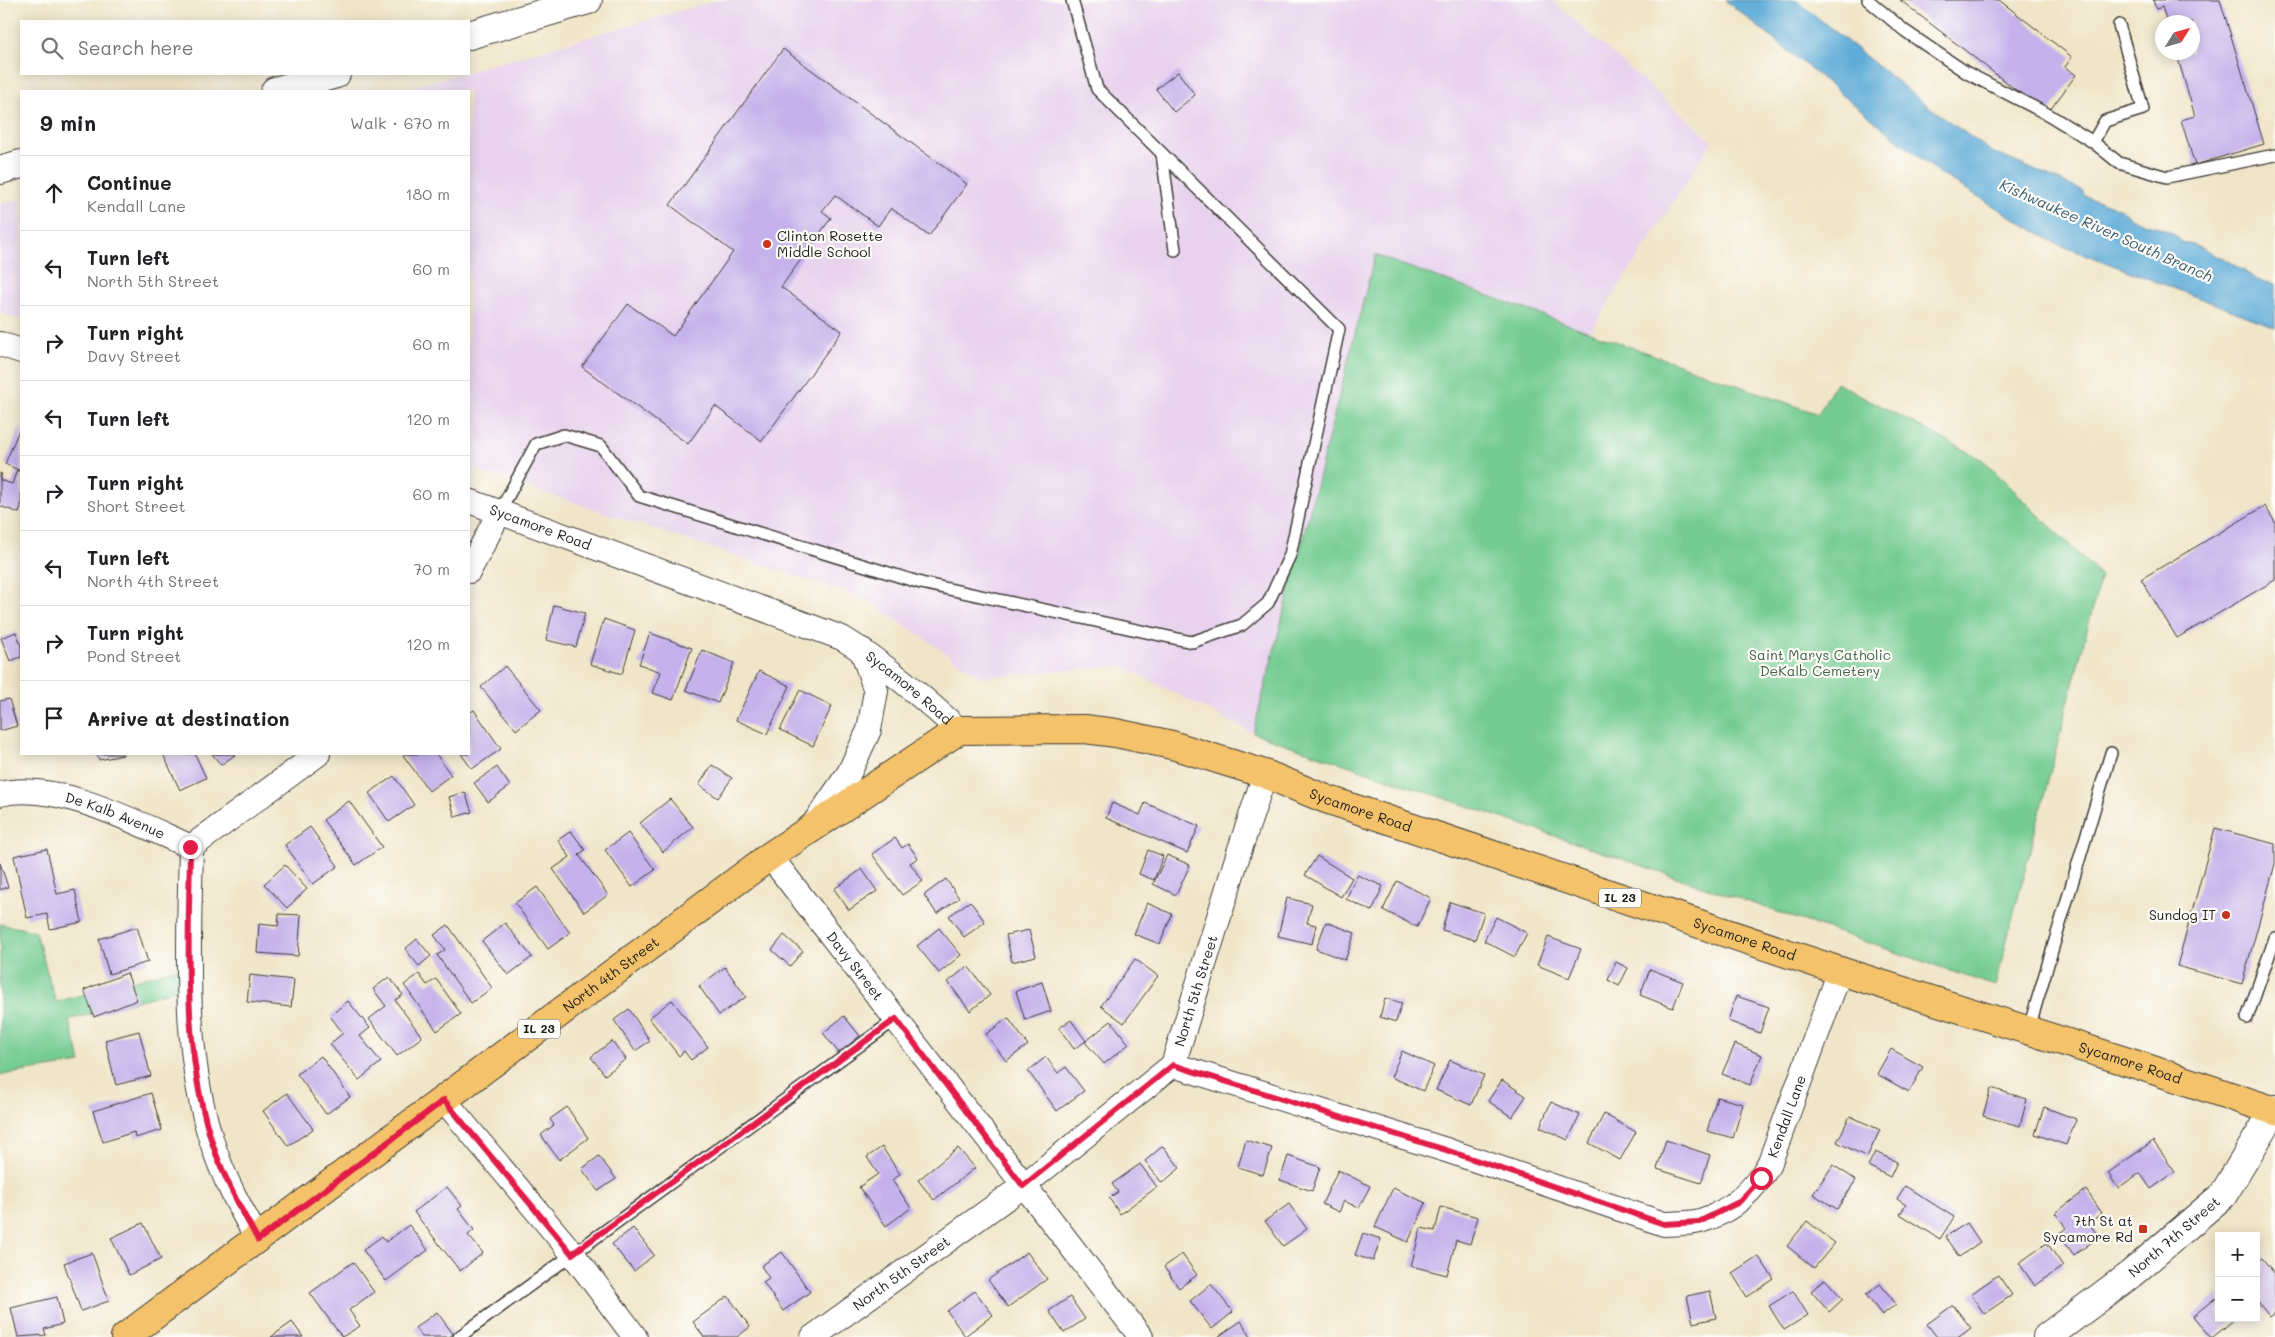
<!DOCTYPE html>
<html lang="en">
<head>
<meta charset="utf-8">
<style>
  body { margin:0; font-family:Mali,sans-serif; background:#f6f6f6; color:#202124 }
  .controls { position:absolute; right:15px; bottom:15px; display:grid; overflow:hidden; border-radius:0px; box-shadow:0 2px 12px #0003 }
  .controls button { width:45px; height:45px; display:grid; place-items:center; padding:0; border:0; border-bottom:1px solid #e0e0e0; background:#fff; color:#202124; font:25px sans-serif }
  .compass { position:absolute; left:2155px; top:15px; width:45px; height:45px; border-radius:50%; background:#fff; box-shadow:0 2px 12px #0003; rotate:53deg }
  .stop { position:absolute; width:15px; height:15px; margin:-11px; border:4px solid #e11d48; border-radius:50%; background:#fff }
  .stop.end { background:#e11d48; border-color:#fff; box-shadow:0 1px 5px #0008 }
  .list { margin:0; padding:0; list-style:none }
  h2 { display:flex; justify-content:space-between; align-items:center; height:65px; margin:0; padding:0 20px; font-size:21px }
  h2 small { font-size:16px; font-weight:400; color:#757577 }
  .list li { display:grid; grid-template-columns:32px 1fr auto; gap:15px; align-items:center; box-sizing:border-box; height:75px; padding:0 20px; border-top:1px solid #e0e0e0 }
  .list b { display:block; font-size:19px; white-space:nowrap }
  .list p { margin:0; font-size:16px; white-space:nowrap; color:#757577 }
  .list em { font-size:16px; font-style:normal; color:#757577 }
  .icon { flex:none; width:28px; height:28px; fill:none; stroke:currentColor; stroke-width:2; stroke-linecap:round; stroke-linejoin:round }
  .map { position:relative; flex:none; width:2275px; height:1337px; overflow:hidden }
  .search { position:absolute; background:#fff; box-shadow:0 2px 12px #0003; left:20px; top:20px; width:450px; height:55px; display:flex; align-items:center; gap:12px; box-sizing:border-box; padding:0 18px; border-radius:0px; color:#757577; font-size:19px }
  .panel { position:absolute; background:#fff; box-shadow:0 2px 12px #0003; left:20px; top:90px; width:450px; height:665px; border-radius:0px }
  .map>svg:first-child { display:block }
</style>
</head>
<body>
<div class="map">
<svg width="2275" height="1337" viewBox="0 0 2275 1337">
  <rect width="100%" height="100%" fill="#fdfcf7"/>
  <filter id="ink" filterUnits="userSpaceOnUse"><feTurbulence type="fractalNoise" baseFrequency=".02" numOctaves="2"/><feDisplacementMap in="SourceGraphic" scale="10" xChannelSelector="R" yChannelSelector="G"/><feConvolveMatrix kernelMatrix="1 2 1 2 8 2 1 2 1" color-interpolation-filters="sRGB"/></filter>
  <filter id="wash" filterUnits="userSpaceOnUse"><feTurbulence type="fractalNoise" baseFrequency=".0096" numOctaves="4" result="noise"/><feDisplacementMap in="SourceGraphic" scale="20" xChannelSelector="R" yChannelSelector="G"/><feGaussianBlur stdDeviation="1.12" result="paint"/><feColorMatrix in="noise" values="0 0 0 0 0 0 0 0 0 0 0 0 0 0 0 0 0 1.4 0 .05"/><feComposite in="paint" operator="in"/></filter>
  <g filter="url(#wash)">
    <rect width="100%" height="100%" fill="#f0e5c8"/>
    <g fill="#e8d2ee">
      <polygon points="719,0 1551,0 1712,141 1590,332 1375,256 1253,733 1122,666 981,677 866,599 469,468 469,91 398,91 460,74 469,74 469,71"/>
      <polygon points="21,199 21,320 0,313 0,205"/>
    </g>
    <g fill="#74cc92" stroke="#487457">
      <polygon points="1375,255 1818,414 1836,382 1983,460 2101,576 1995,986 1253,733"/>
      <polygon points="0,924 35,931 56,1002 189,965 190,986 69,1020 81,1063 0,1075"/>
    </g>
    <polygon fill="#5eacd8" stroke="#3d647a" points="1725,0 1796,0 1921,101 1992,152 2081,190 2085,196 2121,209 2131,218 2172,233 2182,242 2203,248 2217,257 2230,261 2257,280 2275,284 2275,327 2055,243 1939,173"/>
    <g id="blocks">
      <g fill="#c5b1eb">
        <polygon points="1900,0 1999,0 2072,57 2065,67 2076,75 2047,114"/>
        <polygon points="2153,0 2220,0 2264,144 2195,165 2181,120 2195,116 2176,52 2192,52 2192,22 2167,22 2162,7 2156,9"/>
        <polygon points="783,49 967,184 929,236 891,208 878,226 835,195 822,211 831,218 781,287 842,331 762,441 715,406 688,444 582,367 628,304 673,336 733,252 670,205"/>
        <polygon points="1178,72 1195,95 1174,112 1156,89"/>
        <polygon points="21,425 21,471 5,464"/>
        <polygon points="17,470 21,472 21,507 19,513 0,506 0,473 2,474 0,480 12,484"/>
        <polygon points="2265,506 2275,522 2275,580 2177,638 2141,579"/>
        <polygon points="554,605 585,613 576,647 546,640"/>
        <polygon points="604,619 635,630 622,674 590,664"/>
        <polygon points="16,632 21,645 21,657 10,661 1,638"/>
        <polygon points="650,633 692,648 673,700 653,693 661,672 639,664"/>
        <polygon points="702,650 734,663 718,703 686,690"/>
        <polygon points="505,666 541,710 516,730 481,687"/>
        <polygon points="759,671 790,686 767,734 736,720"/>
        <polygon points="800,690 832,706 813,746 780,730"/>
        <polygon points="9,699 17,726 0,731 0,701"/>
        <polygon points="474,710 501,749 472,769 461,754 469,754 469,713"/>
        <polygon points="97,754 123,754 123,755 99,760"/>
        <polygon points="163,754 195,754 206,778 180,790"/>
        <polygon points="212,754 236,754 221,765"/>
        <polygon points="405,754 436,754 451,775 429,791 403,755"/>
        <polygon points="712,765 732,778 718,798 699,785"/>
        <polygon points="497,767 510,786 488,802 474,783"/>
        <polygon points="394,776 414,805 389,822 369,793"/>
        <polygon points="465,792 472,812 455,817 449,797"/>
        <polygon points="670,799 693,827 663,852 640,823"/>
        <polygon points="349,801 382,847 356,865 323,820"/>
        <polygon points="1112,803 1140,815 1145,803 1199,826 1187,853 1106,818"/>
        <polygon points="310,827 338,866 313,884 285,845"/>
        <polygon points="2215,828 2275,844 2275,864 2242,984 2177,966"/>
        <polygon points="571,831 585,850 579,855 608,895 584,912 553,869 570,857 558,840"/>
        <polygon points="628,833 655,870 632,887 605,850"/>
        <polygon points="895,838 902,848 908,844 918,858 910,863 923,881 902,895 872,854"/>
        <polygon points="47,849 57,894 75,890 82,922 50,929 47,914 27,918 14,856"/>
        <polygon points="1148,850 1163,856 1154,880 1139,874"/>
        <polygon points="1167,855 1190,865 1176,895 1153,884"/>
        <polygon points="1317,856 1352,878 1341,897 1305,875"/>
        <polygon points="0,863 8,887 0,890"/>
        <polygon points="285,865 307,889 287,908 264,884"/>
        <polygon points="862,869 877,891 849,910 834,889"/>
        <polygon points="1357,875 1383,886 1372,911 1346,899"/>
        <polygon points="946,879 959,898 937,914 924,895"/>
        <polygon points="1397,881 1431,898 1417,927 1383,910"/>
        <polygon points="537,887 570,933 548,949 515,903"/>
        <polygon points="1287,898 1312,904 1307,923 1316,925 1312,944 1278,936"/>
        <polygon points="970,901 985,922 964,937 949,916"/>
        <polygon points="1450,902 1484,913 1475,940 1442,930"/>
        <polygon points="1147,903 1172,914 1160,944 1134,934"/>
        <polygon points="279,914 301,915 298,956 257,953 259,924 278,926"/>
        <polygon points="1496,917 1527,933 1515,957 1484,941"/>
        <polygon points="1326,922 1355,933 1345,960 1316,949"/>
        <polygon points="505,923 532,957 508,975 482,941"/>
        <polygon points="448,925 492,988 471,1003 437,955 445,950 434,935"/>
        <polygon points="137,927 148,962 109,974 99,939"/>
        <polygon points="939,928 961,955 939,973 917,946"/>
        <polygon points="1029,930 1036,956 1012,962 1006,935"/>
        <polygon points="784,935 803,951 790,966 772,950"/>
        <polygon points="1548,937 1581,949 1569,978 1537,965"/>
        <polygon points="417,939 431,956 419,966 405,949"/>
        <polygon points="1135,959 1158,976 1124,1023 1101,1006"/>
        <polygon points="1616,962 1628,968 1619,986 1608,980"/>
        <polygon points="968,966 990,995 970,1011 948,982"/>
        <polygon points="725,967 746,997 719,1015 699,986"/>
        <polygon points="1650,969 1683,982 1673,1008 1640,995"/>
        <polygon points="127,973 137,1000 94,1017 84,990"/>
        <polygon points="419,974 427,985 436,979 461,1014 437,1031 404,985"/>
        <polygon points="250,975 294,980 291,1007 247,1002"/>
        <polygon points="389,977 403,995 395,1000 422,1037 397,1056 369,1019 386,1006 373,989"/>
        <polygon points="1042,982 1051,1011 1025,1020 1016,991"/>
        <polygon points="1736,996 1769,1007 1760,1033 1728,1021"/>
        <polygon points="1385,998 1402,1003 1396,1022 1380,1017"/>
        <polygon points="672,1000 708,1047 691,1060 684,1051 679,1056 649,1018"/>
        <polygon points="348,1001 370,1028 360,1036 381,1062 359,1080 330,1044 343,1033 330,1016"/>
        <polygon points="629,1009 650,1041 635,1051 614,1020"/>
        <polygon points="844,1016 860,1036 839,1053 823,1033"/>
        <polygon points="1008,1018 1028,1045 1006,1061 986,1034"/>
        <polygon points="1071,1020 1086,1041 1074,1049 1059,1028"/>
        <polygon points="1111,1021 1129,1044 1104,1064 1085,1042"/>
        <polygon points="139,1031 151,1076 116,1085 105,1040"/>
        <polygon points="612,1041 626,1059 605,1075 591,1057"/>
        <polygon points="1735,1044 1762,1055 1750,1085 1722,1074"/>
        <polygon points="1891,1049 1923,1067 1909,1092 1877,1074"/>
        <polygon points="1402,1051 1434,1066 1423,1091 1391,1077"/>
        <polygon points="321,1056 350,1097 326,1114 297,1074"/>
        <polygon points="1046,1057 1058,1073 1066,1067 1084,1091 1057,1111 1028,1071"/>
        <polygon points="1450,1060 1484,1075 1471,1105 1436,1090"/>
        <polygon points="1502,1080 1526,1096 1512,1117 1488,1101"/>
        <polygon points="1991,1088 2027,1099 2020,1126 1983,1116"/>
        <polygon points="151,1093 162,1130 135,1138 134,1132 103,1142 93,1111"/>
        <polygon points="287,1093 313,1129 288,1146 263,1111"/>
        <polygon points="1717,1097 1743,1104 1733,1138 1707,1131"/>
        <polygon points="1551,1102 1580,1115 1568,1140 1540,1127"/>
        <polygon points="567,1107 588,1138 559,1160 541,1135 554,1125 550,1119"/>
        <polygon points="2044,1107 2076,1119 2066,1145 2035,1134"/>
        <polygon points="1604,1114 1636,1132 1620,1160 1589,1143"/>
        <polygon points="1850,1116 1880,1130 1867,1157 1837,1142"/>
        <polygon points="1246,1140 1272,1148 1263,1175 1238,1167"/>
        <polygon points="1666,1140 1710,1155 1701,1183 1657,1169"/>
        <polygon points="2153,1141 2175,1172 2151,1189 2140,1173 2118,1188 2108,1173"/>
        <polygon points="1163,1146 1180,1168 1162,1183 1145,1161"/>
        <polygon points="882,1147 900,1174 892,1180 911,1208 886,1226 859,1187 878,1174 867,1157"/>
        <polygon points="958,1148 975,1168 934,1200 918,1180"/>
        <polygon points="1875,1152 1897,1162 1890,1177 1868,1166"/>
        <polygon points="599,1156 616,1179 598,1191 582,1169"/>
        <polygon points="1288,1156 1320,1167 1312,1191 1280,1180"/>
        <polygon points="1140,1164 1157,1187 1120,1214 1109,1198 1118,1192 1112,1184"/>
        <polygon points="1833,1165 1856,1180 1837,1209 1813,1194"/>
        <polygon points="1338,1170 1370,1186 1359,1208 1344,1201 1339,1212 1322,1204"/>
        <polygon points="1905,1186 1954,1217 1940,1239 1900,1214 1906,1205 1897,1199"/>
        <polygon points="447,1187 462,1206 458,1209 474,1230 468,1235 483,1253 460,1271 414,1212"/>
        <polygon points="1393,1188 1426,1203 1408,1242 1375,1227"/>
        <polygon points="2086,1190 2102,1213 2089,1223 2099,1237 2074,1255 2058,1234 2067,1228 2055,1213"/>
        <polygon points="1289,1204 1307,1229 1283,1246 1265,1221"/>
        <polygon points="1441,1207 1478,1217 1470,1244 1456,1240 1447,1275 1411,1266 1421,1228 1435,1231"/>
        <polygon points="1807,1221 1835,1243 1814,1268 1787,1246"/>
        <polygon points="143,1223 161,1259 129,1275 111,1238"/>
        <polygon points="1967,1223 1980,1242 1959,1257 1945,1237"/>
        <polygon points="409,1225 428,1250 386,1281 363,1250 382,1236 386,1242"/>
        <polygon points="633,1228 654,1255 634,1271 612,1244"/>
        <polygon points="1363,1233 1381,1239 1373,1261 1355,1255"/>
        <polygon points="2047,1243 2063,1266 2035,1286 2019,1263"/>
        <polygon points="782,1252 810,1292 783,1311 763,1282 769,1278 761,1266"/>
        <polygon points="1027,1252 1047,1279 1008,1307 988,1280"/>
        <polygon points="92,1253 109,1301 81,1311 64,1263"/>
        <polygon points="1182,1254 1197,1275 1179,1288 1164,1267"/>
        <polygon points="1758,1256 1774,1279 1747,1297 1732,1273"/>
        <polygon points="2262,1258 2275,1274 2275,1313 2270,1317 2256,1300 2256,1262"/>
        <polygon points="353,1262 374,1292 349,1310 360,1326 342,1337 310,1293"/>
        <polygon points="1998,1275 2012,1295 1984,1314 1971,1294"/>
        <polygon points="1825,1279 1843,1299 1829,1312 1811,1291"/>
        <polygon points="1211,1284 1233,1312 1212,1329 1190,1301"/>
        <polygon points="1880,1284 1896,1304 1882,1315 1866,1295"/>
        <polygon points="975,1291 993,1315 965,1336 947,1311"/>
        <polygon points="1710,1291 1716,1318 1693,1323 1687,1296"/>
        <polygon points="1793,1291 1808,1315 1784,1330 1769,1306"/>
        <polygon points="2219,1295 2219,1318 2236,1318 2213,1337 2210,1337 2193,1316"/>
        <polygon points="728,1296 750,1327 737,1337 704,1337 693,1322"/>
        <polygon points="57,1297 63,1324 44,1329 46,1335 18,1337 11,1308"/>
        <polygon points="1070,1297 1085,1319 1064,1333 1049,1311"/>
        <polygon points="1953,1305 1971,1328 1959,1337 1937,1337 1927,1324"/>
        <polygon points="437,1312 453,1334 449,1337 422,1337 415,1328"/>
        <polygon points="1241,1321 1251,1337 1218,1337"/>
        <polygon points="292,1322 303,1337 271,1337"/>
      </g>
    </g>
  </g>
  <g filter="url(#ink)">
    <use href="#blocks" fill-opacity="0" stroke="#3c3a36" stroke-width="1"/>
    <g fill="none" stroke-linecap="round" stroke-linejoin="round">
      <g stroke="#3c3a36" stroke-width="14">
        <g id="service">
          <polyline points="1868,0 1905,31 1967,73 2049,115 2093,142 2119,163 2167,177 2275,155"/>
          <polyline points="2093,142 2105,121 2143,109 2119,25"/>
          <polyline points="1162,154 1175,250"/>
          <polyline points="500,511 536,444 564,435 601,446 639,496 921,583 1192,642 1242,625 1268,603 1290,555 1339,329 1097,89 1072,0"/>
          <polyline points="2247,1018 2275,938"/>
          <polyline points="2028,1031 2111,753"/>
          <polyline points="459,1337 896,1019"/>
        </g>
      </g>
      <g stroke="#3c3a36" stroke-width="26">
        <g id="minor">
          <polyline points="0,344 21,351"/>
          <path id="s1" d="M469,501l373,137c43,26 80,59 117,92"/>
          <polyline points="469,571 500,511"/>
          <path id="s2" d="M0,794c57,-14 139,30 191,53"/>
          <polyline points="813,825 849,773 869,730 876,691 862,650"/>
          <path d="M191,847c-2,100 -10,208 24,304 11,32 27,60 43,89"/>
          <polyline points="191,847 318,754"/>
          <path id="s3" d="M770,856l371,481"/>
          <path id="s4" d="M1173,1065l273,85 218,74c11,-1 25,0 36,-3 31,-9 55,-31 70,-59l70,-191"/>
          <polyline points="444,1100 572,1253 635,1337"/>
          <path id="s5" d="M813,1337l210,-151 150,-121 65,-210 27,-81"/>
        </g>
      </g>
      <g stroke="#3c3a36" stroke-width="30">
        <g id="tertiary">
          <polyline points="469,35 588,0"/>
          <polyline points="275,91 336,74"/>
          <polyline points="0,170 21,164"/>
          <path id="s6" d="M2047,1337l84,-63 92,-79 52,-86"/>
        </g>
      </g>
      <g stroke="#3c3a36" stroke-width="30">
        <g id="primary">
          <path id="s7" d="M125,1337l645,-481 189,-126 126,-1 31,4 56,12 93,29 61,25 514,172 301,95 134,45"/>
        </g>
      </g>
      <use href="#service" stroke="#fff" stroke-width="11"/>
      <use href="#minor" stroke="#fff" stroke-width="24"/>
      <use href="#tertiary" stroke="#fff" stroke-width="28"/>
      <use href="#primary" stroke="#f3c26a" stroke-width="28"/>
    </g>
  </g>
  <g fill="none" stroke-linecap="round" stroke-linejoin="round" filter="url(#ink)">
    <path stroke="#e11d48" stroke-width="6" d="M190,847c-1,100 -9,208 25,304 11,31 27,60 43,89l186,-140 128,154 324,-235 127,167 150,-121 273,85 218,74 35,-2 40,-20 22,-24"/>
  </g>
  <g fill="#c8321e" stroke="#fdfcf7" stroke-width="2">
    <circle cx="767" cy="244" r="5"/>
    <circle cx="2226" cy="915" r="5"/>
    <rect x="2138" y="1224" width="10" height="10" rx="2.5"/>
  </g>
  <g text-anchor="middle" stroke-width="4.5" stroke-linejoin="round" paint-order="stroke">
    <g fill="#fdfcf7" stroke="#605f5e" stroke-width="1">
      <rect x="1599" y="888.5" width="42" height="19" rx="4"/>
      <rect x="518" y="1019.5" width="42" height="19" rx="4"/>
    </g>
    <g font-size="12" font-weight="bold" fill="#1c1c1c">
      <text x="1620" y="902">IL 23</text>
      <text x="539" y="1033">IL 23</text>
    </g>
    <g font-size="14" fill="#1c1c1c" stroke="#fdfcf7" text-anchor="end">
      <text x="777" y="241" text-anchor="start">Clinton Rosette<tspan x="777" dy="16">Middle School</tspan></text>
      <text x="2216" y="920">Sundog IT</text>
      <text x="2133" y="1226">7th St at<tspan x="2133" dy="16">Sycamore Rd</tspan></text>
    </g>
    <g font-size="14" fill="#1c1c1c" stroke="#fdfcf7">
      <text dy="5" stroke="none"><textPath href="#s1" startOffset="76">Sycamore Road</textPath></text>
      <text dy="5" stroke="none"><textPath href="#s1" startOffset="481">Sycamore Road</textPath></text>
      <text dy="5" stroke="none"><textPath href="#s7" startOffset="1446">Sycamore Road</textPath></text>
      <text dy="5" stroke="none"><textPath href="#s2" startOffset="119">De Kalb Avenue</textPath></text>
      <text dy="5" stroke="none"><textPath href="#s7" startOffset="1851">Sycamore Road</textPath></text>
      <text dy="5" stroke="none"><textPath href="#s3" startOffset="139">Davy Street</textPath></text>
      <text dy="5" stroke="none"><textPath href="#s7" startOffset="606">North 4th Street</textPath></text>
      <text dy="5" stroke="none"><textPath href="#s5" startOffset="529">North 5th Street</textPath></text>
      <text dy="5" stroke="none"><textPath href="#s7" startOffset="2256">Sycamore Road</textPath></text>
      <text dy="5" stroke="none"><textPath href="#s4" startOffset="695">Kendall Lane</textPath></text>
      <text dy="5" stroke="none"><textPath href="#s6" startOffset="162">North 7th Street</textPath></text>
      <text dy="5" stroke="none"><textPath href="#s5" startOffset="109">North 5th Street</textPath></text>
    </g>
    <g font-size="14" fill="#3f624b" stroke="#fdfcf7">
      <text x="1820" y="660">Saint Marys Catholic<tspan x="1820" dy="16">DeKalb Cemetery</tspan></text>
    </g>
    <g font-size="15" font-style="italic" fill="#3a5d71" stroke="#fdfcf7">
      <text transform="translate(2106 231) rotate(24)" y="5">Kishwaukee River South Branch</text>
    </g>
  </g>
</svg>
<div class="controls">
<button>+</button>
<button>−</button>
</div>
<svg class="compass" viewBox="-18 -18 36 36"><path d="M0-13l5 13h-10z" fill="#e53935"/><path d="M0 13l5-13h-10z" fill="#757577"/></svg>
<div class="stop" style="left:1761px;top:1178px"></div>
<div class="stop end" style="left:190px;top:847px"></div>
<div class="search"><svg class="icon" aria-label="search" viewBox="0 0 24 24"><circle cx="10" cy="10" r="6"/><path d="M15 15l6 6"/></svg>Search here</div>
<section class="panel">
<h2>9 min<small>Walk · 670 m</small></h2>
<ul class="list">
<li><svg class="icon" aria-label="ahead" viewBox="0 0 24 24"><path d="M12 20V5M6 11l6-6 6 6"/></svg><div><b>Continue</b><p>Kendall Lane</p></div><em>180 m</em></li>
<li><svg class="icon" aria-label="left" viewBox="0 0 24 24"><path d="M17 20v-9H6M10 6l-5 5 5 5"/></svg><div><b>Turn left</b><p>North 5th Street</p></div><em>60 m</em></li>
<li><svg class="icon" aria-label="right" viewBox="0 0 24 24"><path d="M7 20v-9h11M14 6l5 5-5 5"/></svg><div><b>Turn right</b><p>Davy Street</p></div><em>60 m</em></li>
<li><svg class="icon" aria-label="left" viewBox="0 0 24 24"><path d="M17 20v-9H6M10 6l-5 5 5 5"/></svg><div><b>Turn left</b></div><em>120 m</em></li>
<li><svg class="icon" aria-label="right" viewBox="0 0 24 24"><path d="M7 20v-9h11M14 6l5 5-5 5"/></svg><div><b>Turn right</b><p>Short Street</p></div><em>60 m</em></li>
<li><svg class="icon" aria-label="left" viewBox="0 0 24 24"><path d="M17 20v-9H6M10 6l-5 5 5 5"/></svg><div><b>Turn left</b><p>North 4th Street</p></div><em>70 m</em></li>
<li><svg class="icon" aria-label="right" viewBox="0 0 24 24"><path d="M7 20v-9h11M14 6l5 5-5 5"/></svg><div><b>Turn right</b><p>Pond Street</p></div><em>120 m</em></li>
<li><svg class="icon" aria-label="arrive" viewBox="0 0 24 24"><path d="M6 21V4h12l-3 4 3 4H6"/></svg><div><b>Arrive at destination</b></div></li>
</ul>
</section>
</div>
</body>
</html>
